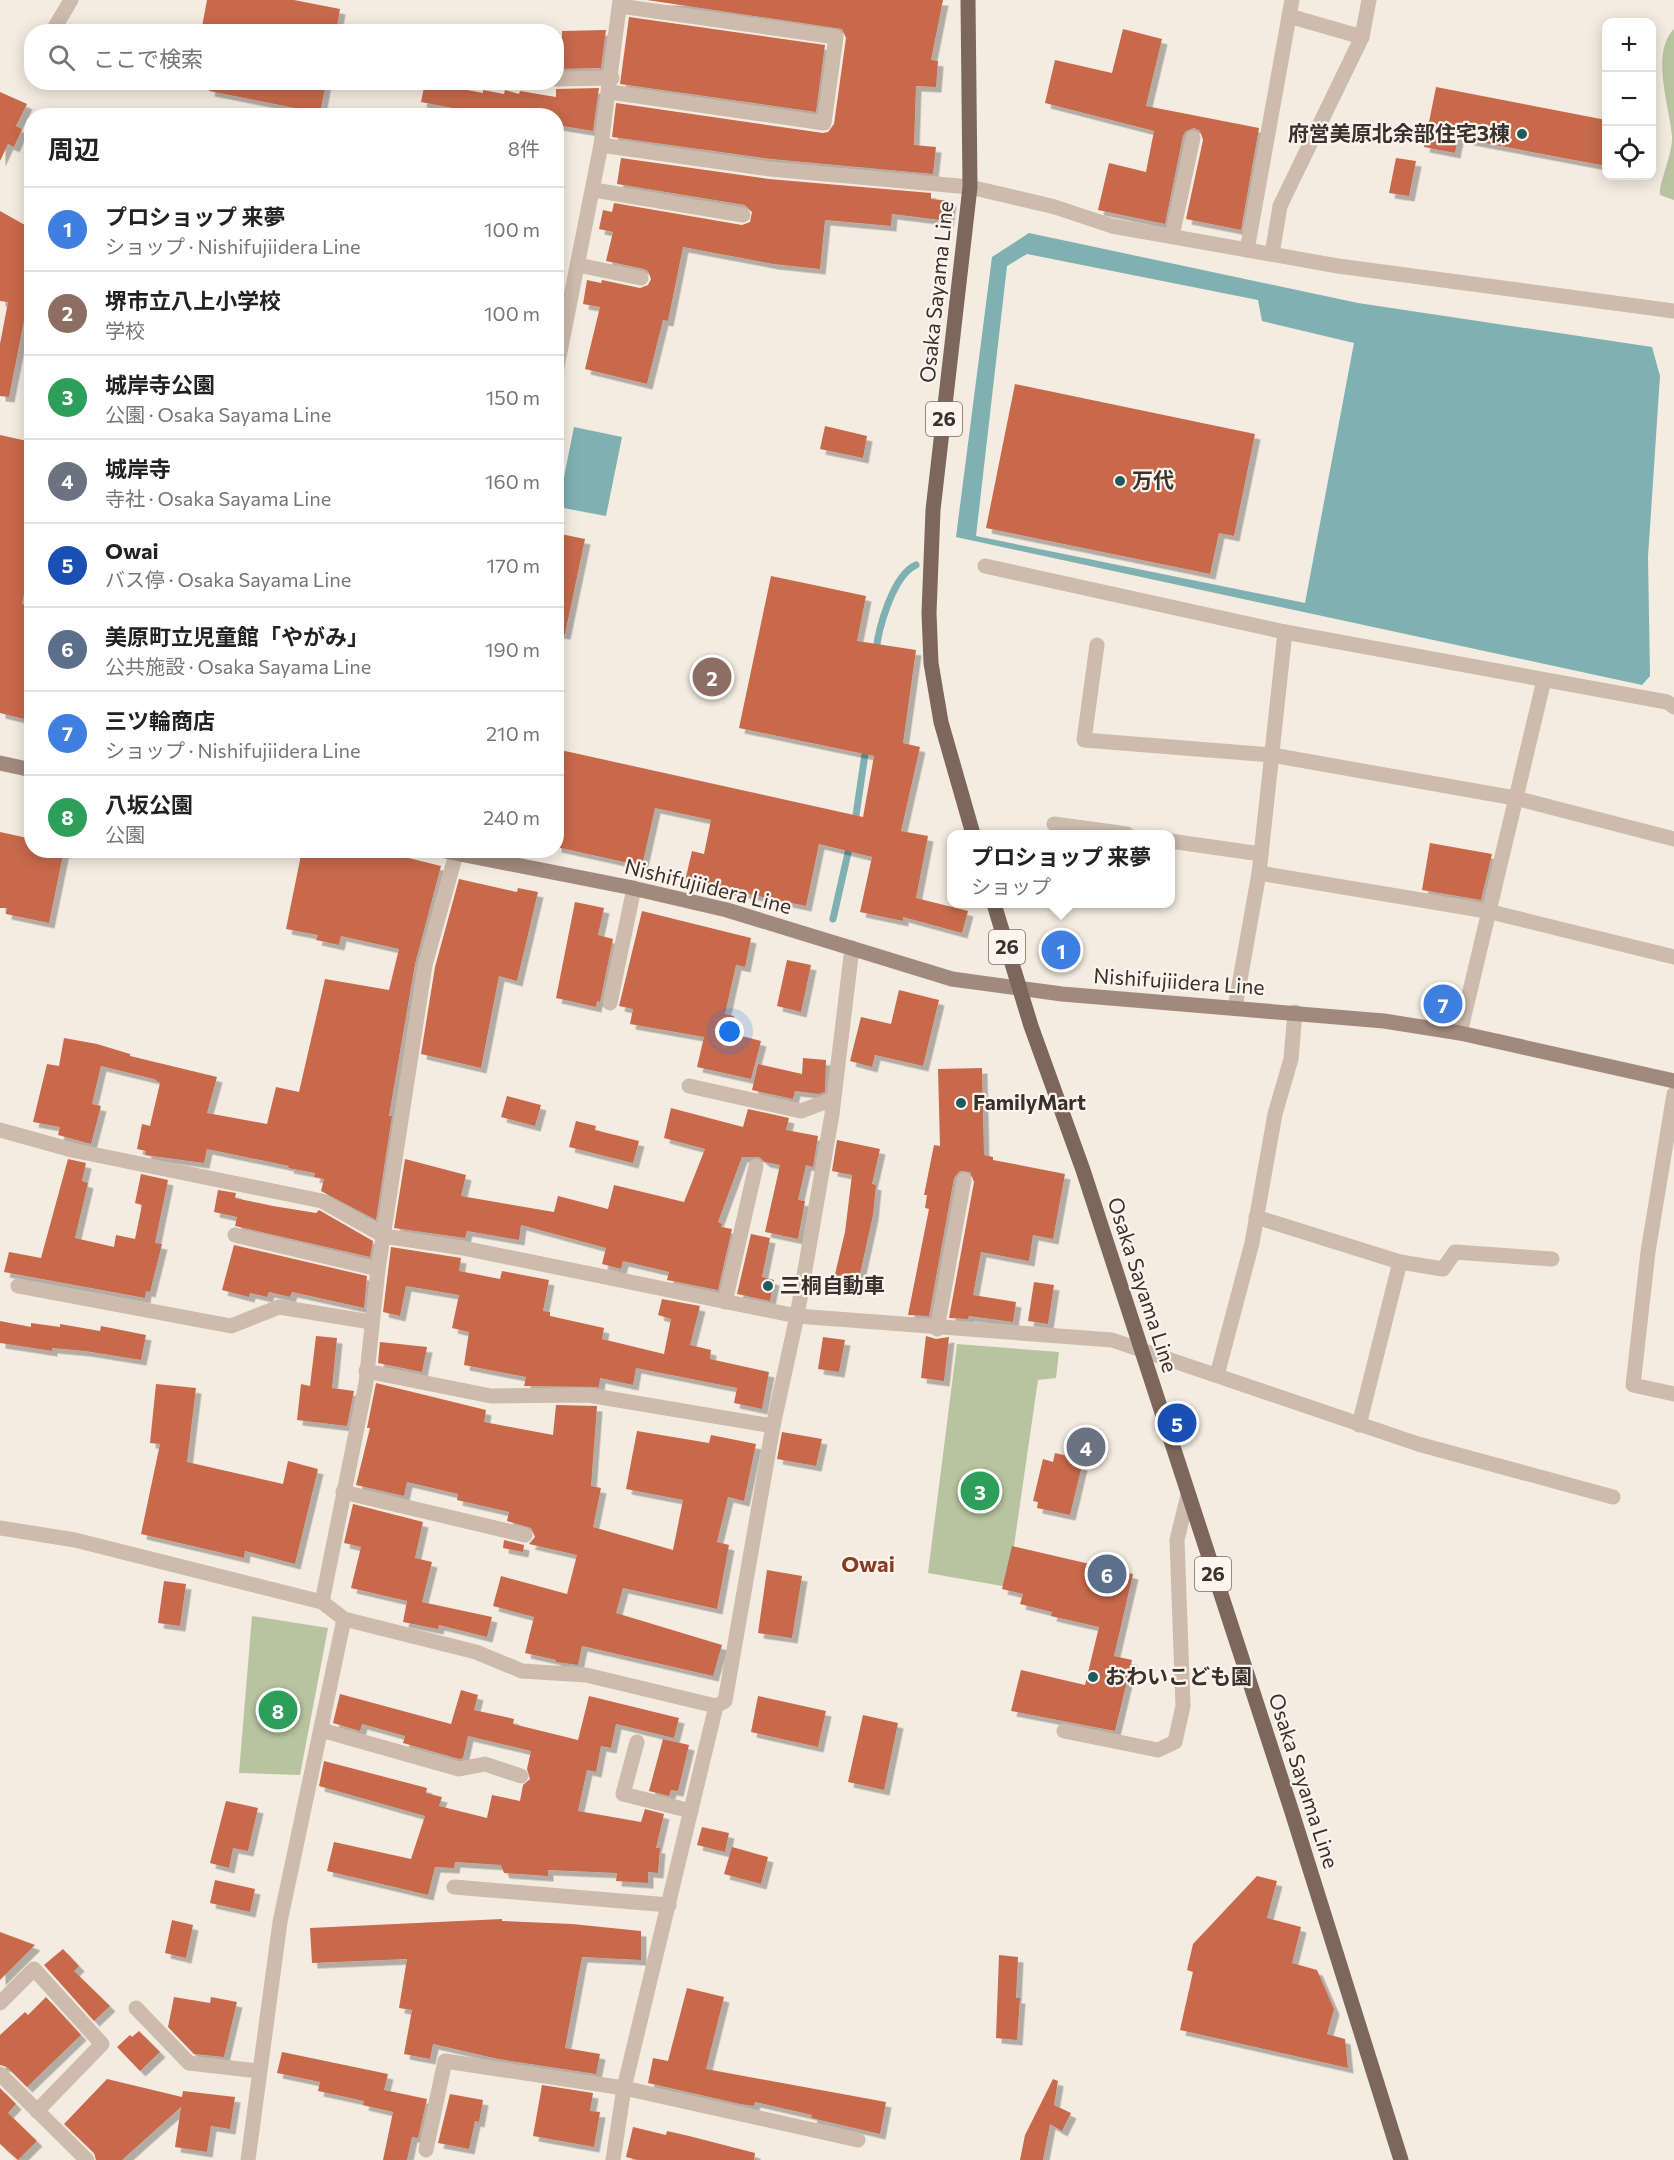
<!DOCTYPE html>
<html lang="ja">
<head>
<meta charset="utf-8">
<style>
  body { margin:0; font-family:Commissioner,"Noto Sans JP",sans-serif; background:#f2f2f2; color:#222 }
  .controls { position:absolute; right:18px; top:18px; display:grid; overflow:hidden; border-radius:12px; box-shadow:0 3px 15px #0003 }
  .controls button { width:54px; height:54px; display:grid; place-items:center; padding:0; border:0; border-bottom:2px solid #e0e0e0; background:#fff; color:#222; font:30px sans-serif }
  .you { position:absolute; left:730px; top:1032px; width:21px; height:21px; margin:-15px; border:4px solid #fff; border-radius:50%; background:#1a73e8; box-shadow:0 0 0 9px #1a73e833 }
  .badge { display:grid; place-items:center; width:39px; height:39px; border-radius:50%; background:#2563eb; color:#fff; font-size:20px; font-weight:700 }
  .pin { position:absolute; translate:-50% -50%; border:3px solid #fff; box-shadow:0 2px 6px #0006 }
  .popup { position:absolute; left:947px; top:830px; width:228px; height:78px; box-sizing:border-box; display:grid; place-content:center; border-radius:12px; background:#fff; filter:drop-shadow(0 2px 4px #0005); font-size:20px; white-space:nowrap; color:#767676 }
  .popup b { font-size:22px; color:#222 }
  .popup::after { content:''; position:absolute; left:50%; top:100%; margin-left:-12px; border:12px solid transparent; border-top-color:#fff }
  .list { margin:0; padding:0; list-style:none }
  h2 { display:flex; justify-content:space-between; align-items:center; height:78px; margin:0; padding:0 24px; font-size:26px }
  h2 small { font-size:20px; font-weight:400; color:#767676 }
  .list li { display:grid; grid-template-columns:39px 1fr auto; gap:18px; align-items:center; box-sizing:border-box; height:84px; padding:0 24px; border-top:2px solid #e0e0e0 }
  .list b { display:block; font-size:22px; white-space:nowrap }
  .list p { margin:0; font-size:20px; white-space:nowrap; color:#767676 }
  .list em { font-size:20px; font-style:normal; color:#767676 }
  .icon { flex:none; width:33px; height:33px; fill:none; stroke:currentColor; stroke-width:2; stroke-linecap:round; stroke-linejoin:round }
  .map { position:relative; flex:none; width:1674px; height:2160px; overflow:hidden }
  .search { position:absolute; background:#fff; box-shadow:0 3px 15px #0003; left:24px; top:24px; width:540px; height:66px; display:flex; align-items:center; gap:15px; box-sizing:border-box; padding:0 21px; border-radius:24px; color:#767676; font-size:22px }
  .panel { position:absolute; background:#fff; box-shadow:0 3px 15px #0003; left:24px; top:108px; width:540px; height:750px; border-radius:24px }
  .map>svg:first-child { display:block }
</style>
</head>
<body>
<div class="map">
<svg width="1674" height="2160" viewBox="0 0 1674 2160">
  <defs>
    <filter id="shadow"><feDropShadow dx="5.5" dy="5.5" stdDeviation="0" flood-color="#0004"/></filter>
  </defs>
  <rect width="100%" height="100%" fill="#f4ebe1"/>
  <g fill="#b8c4a0">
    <path d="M1674,29v171l-14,-5c-2,-10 13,-41 12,-59 -2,-30 -22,-83 2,-107z"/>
    <polygon points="957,1344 1059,1352 1056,1378 1038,1380 1008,1587 928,1573"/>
    <polygon points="252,1616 328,1628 300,1775 239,1773"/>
  </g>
  <g fill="#7fb0b2" fill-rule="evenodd">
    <path d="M1029,233l329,70 294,44 8,29 -12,181 2,119 -8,9 -686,-148 36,-280zM1027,254l231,46 4,21 92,22 -49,260 -329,-67 31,-270z"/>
    <polygon points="574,427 622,437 606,516 558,507"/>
  </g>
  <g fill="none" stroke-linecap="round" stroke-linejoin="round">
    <g stroke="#7fb0b2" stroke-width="7">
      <path d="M876,652c2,-23 17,-77 40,-87"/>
      <polyline points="855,822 866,747"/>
      <polyline points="833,919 850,844"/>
    </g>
  </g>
  <g fill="#c8694b" filter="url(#shadow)">
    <polygon points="207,0 294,0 340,9 336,32 201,32"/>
    <polygon points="647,0 943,0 931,60 938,61 936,87 916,86 914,145 936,147 933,174 771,159 612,137 616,103 823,133 828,132 834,124 846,38 842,29"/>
    <polygon points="629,17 825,45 816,112 620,84"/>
    <polygon points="1123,29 1162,39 1146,106 1259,128 1241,230 1186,219 1203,140 1200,131 1194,128 1186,131 1183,136 1165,224 1098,210 1109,163 1146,172 1154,131 1045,103 1055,60 1112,73"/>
    <polygon points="606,30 601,68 556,69 556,37 562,37 562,31"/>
    <polygon points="210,82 326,82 320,113 209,91"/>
    <polygon points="425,82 483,93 483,90 504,94 505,90 519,94 520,91 556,97 556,89 599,88 593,131 556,125 556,116 494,116 421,102"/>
    <polygon points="1436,87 1606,120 1606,166 1458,138 1455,153 1424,147"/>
    <polygon points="0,92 27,104 16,126 22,129 14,147 8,144 0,161"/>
    <polygon points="621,158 769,179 931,193 931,199 951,201 948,221 892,214 891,226 825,220 820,269 773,264 683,247 668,321 663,320 647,384 585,369 600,307 583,304 587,280 601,283 602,280 640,288 648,285 651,279 648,271 644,269 606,261 613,232 599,229 603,210 612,212 614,203 742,225 750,222 752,212 745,205 617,184"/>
    <polygon points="1396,158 1416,161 1409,196 1389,193"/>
    <polygon points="0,211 32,229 32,280 9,397 0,396 0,344 8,302 0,301"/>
    <polygon points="1015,384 1255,434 1234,536 1219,533 1210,574 986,528"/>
    <polygon points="825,426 867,436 863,458 820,449"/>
    <polygon points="0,435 32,442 32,558 22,604 32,606 32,721 0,713"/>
    <polygon points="556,533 585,539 565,634 556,633"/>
    <polygon points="771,576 866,596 857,641 916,650 903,743 920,747 901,831 928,836 916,898 968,911 962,933 903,917 903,921 860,912 872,857 819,844 806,906 685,881 692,851 704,854 711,820 655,808 642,866 556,847 556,749 863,817 874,756 739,728"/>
    <polygon points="0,832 32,839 32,850 64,850 49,923 6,914 7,908 0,908"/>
    <polygon points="1430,843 1492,854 1481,900 1422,890"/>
    <polygon points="302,850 376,850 441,866 415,964 389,1116 392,1116 376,1220 321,1191 324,1179 314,1177 315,1173 288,1168 289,1166 207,1149 204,1163 145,1155 146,1151 137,1149 142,1124 150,1126 160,1083 154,1079 101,1066 92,1104 101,1106 91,1144 58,1135 60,1127 33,1122 47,1064 59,1066 64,1038 97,1044 130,1054 130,1056 217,1077 207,1113 267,1124 276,1087 299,1092 325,979 389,990 399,949 341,936 339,945 316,940 318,935 286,929"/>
    <polygon points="459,879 517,892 518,888 538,892 517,981 499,976 481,1068 421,1054 435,967"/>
    <polygon points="575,902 604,908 598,935 613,939 600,1002 597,1001 596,1007 556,998"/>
    <polygon points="642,911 751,938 745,967 736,965 725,1014 734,1016 730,1033 761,1041 751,1079 697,1067 704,1037 630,1024 633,1009 619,1006"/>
    <polygon points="787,960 811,965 801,1012 777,1006"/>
    <polygon points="899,990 939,1000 923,1066 875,1055 872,1067 850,1061 861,1017 891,1024"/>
    <polygon points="803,1058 826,1060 825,1092 819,1094 795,1091 793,1099 752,1090 758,1064 802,1074"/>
    <polygon points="982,1068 984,1155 993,1157 993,1160 1065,1174 1053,1239 1033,1235 1029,1261 981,1252 973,1295 1016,1302 1013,1322 969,1316 968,1319 949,1318 974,1182 970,1172 960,1171 954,1178 929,1316 908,1315 929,1209 925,1208 927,1195 924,1195 934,1145 940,1146 938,1069"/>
    <polygon points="507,1096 541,1105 535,1126 501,1117"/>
    <polygon points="671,1108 743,1127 748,1109 789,1118 786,1130 818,1136 813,1167 806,1165 798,1200 805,1201 798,1239 765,1232 780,1165 765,1162 759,1157 742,1157 718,1222 722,1224 721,1227 732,1229 718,1290 667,1280 669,1272 623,1261 621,1269 602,1264 606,1248 521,1225 519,1240 467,1231 465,1238 394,1228 405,1159 466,1175 461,1196 554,1212 558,1196 608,1209 614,1185 684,1202 705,1149 664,1138"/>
    <polygon points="576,1121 596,1126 595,1130 639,1141 633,1163 569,1147"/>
    <polygon points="837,1140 880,1149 872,1184 876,1185 873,1215 856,1292 832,1287 845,1232 852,1175 832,1171"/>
    <polygon points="68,1159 86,1163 82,1181 88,1183 75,1238 114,1247 116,1235 135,1239 142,1205 135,1203 141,1174 168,1180 155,1243 162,1244 150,1292 146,1291 145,1298 4,1272 9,1252 41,1258"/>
    <polygon points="218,1190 236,1193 235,1198 273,1206 316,1213 319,1210 373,1241 370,1257 235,1226 237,1217 214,1212"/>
    <polygon points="751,1234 770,1238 762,1277 774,1280 770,1301 737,1294"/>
    <polygon points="234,1245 367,1276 364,1308 292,1292 290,1297 269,1292 267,1297 250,1293 249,1297 222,1290"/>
    <polygon points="391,1247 461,1258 459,1271 500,1279 502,1271 549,1280 543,1311 550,1312 550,1316 604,1328 602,1339 664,1354 671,1319 658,1315 662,1299 700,1306 690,1345 711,1350 710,1359 769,1372 762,1409 734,1403 737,1388 636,1368 633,1385 600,1378 599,1387 524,1386 526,1377 464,1365 469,1332 452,1328 459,1295 406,1286 400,1316 383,1312"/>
    <polygon points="1034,1282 1054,1285 1048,1324 1028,1321"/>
    <polygon points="0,1321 31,1327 31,1323 60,1327 60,1324 100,1331 101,1326 146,1335 141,1360 85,1351 52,1348 52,1351 0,1343"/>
    <polygon points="316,1336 337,1338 332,1388 354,1391 347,1426 297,1420 301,1384 310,1386"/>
    <polygon points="926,1336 936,1339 949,1337 944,1381 921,1378"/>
    <polygon points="823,1337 845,1340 839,1372 818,1369"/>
    <polygon points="380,1342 427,1347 422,1372 378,1363"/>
    <polygon points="376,1383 486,1410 484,1422 553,1435 556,1405 597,1406 591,1486 601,1488 593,1527 673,1550 683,1500 626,1489 637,1431 709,1443 711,1435 756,1444 744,1501 728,1497 717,1542 729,1545 717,1609 623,1588 616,1613 722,1645 713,1676 582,1646 578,1665 556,1662 556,1660 525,1653 534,1617 493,1606 501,1576 567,1594 577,1555 529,1544 535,1537 531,1528 507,1521 509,1512 457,1500 458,1494 407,1482 404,1496 356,1485 370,1428 367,1428"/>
    <polygon points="156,1384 196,1388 187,1462 283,1484 288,1461 318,1469 295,1564 245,1551 244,1558 141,1534 160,1444 150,1443"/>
    <polygon points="782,1432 822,1439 816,1466 777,1459"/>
    <polygon points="1055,1453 1076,1458 1075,1464 1082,1465 1070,1515 1037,1508 1038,1502 1033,1501 1043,1459 1053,1462"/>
    <polygon points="353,1504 423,1522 415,1558 432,1562 422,1602 492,1617 487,1637 439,1625 438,1629 403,1622 407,1601 351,1588 361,1547 344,1543"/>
    <polygon points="504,1540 524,1545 523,1552 503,1548"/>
    <polygon points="1012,1546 1133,1574 1114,1656 1132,1660 1115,1731 1011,1711 1021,1670 1085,1685 1099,1627 1051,1616 1052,1612 1020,1604 1023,1594 1002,1589"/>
    <polygon points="767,1570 802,1576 792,1638 758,1633"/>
    <polygon points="164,1581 186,1584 180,1626 158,1623"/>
    <polygon points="461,1690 478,1695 474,1710 514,1719 513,1724 578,1740 589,1696 679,1718 674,1738 616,1724 611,1748 601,1746 596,1772 587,1770 578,1811 641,1822 645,1809 664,1814 656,1848 660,1848 658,1873 648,1872 648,1883 616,1881 617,1873 548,1870 548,1876 504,1873 501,1865 455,1862 454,1868 435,1867 428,1895 327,1871 334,1842 411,1859 425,1816 319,1786 324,1761 427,1788 426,1793 442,1797 439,1806 487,1818 492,1795 520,1801 523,1785 530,1779 527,1769 531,1751 468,1736 463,1758 459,1759 403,1743 405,1736 362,1724 360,1731 333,1723 340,1694 451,1724"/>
    <polygon points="758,1696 826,1711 818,1747 751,1732"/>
    <polygon points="863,1715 898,1723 884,1790 848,1782"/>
    <polygon points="663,1739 689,1745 678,1791 671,1790 669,1796 649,1791"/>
    <polygon points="226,1801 258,1808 248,1851 233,1848 229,1868 210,1863"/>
    <polygon points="702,1827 729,1833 725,1852 697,1845"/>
    <polygon points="732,1847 768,1857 761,1884 724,1874"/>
    <polygon points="1257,1876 1277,1881 1267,1918 1301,1927 1292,1963 1317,1970 1334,2009 1327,2034 1345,2039 1348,2068 1180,2030 1193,1972 1187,1970 1193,1944"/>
    <polygon points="215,1880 255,1889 250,1912 210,1903"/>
    <polygon points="502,1919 502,1921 572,1924 641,1931 641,1960 582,1957 565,2048 600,2054 596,2074 498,2059 433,2044 430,2059 404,2054 412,2010 399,2008 407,1959 312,1963 310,1928"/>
    <polygon points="172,1920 193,1925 186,1958 165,1953"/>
    <polygon points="0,1932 35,1945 0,1980"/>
    <polygon points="63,1949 79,1966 74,1971 110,2006 94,2021 44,1965"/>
    <polygon points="999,1955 1018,1957 1016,1998 1020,1998 1017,2040 996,2038"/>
    <polygon points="687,1988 724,1997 706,2069 886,2102 880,2134 811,2118 812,2115 755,2102 754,2106 740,2104 648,2083 653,2058 668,2061"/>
    <polygon points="46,1997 81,2035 27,2087 7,2067 0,2065 0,2035 25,2012 28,2015"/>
    <polygon points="174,1997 210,2003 211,1997 237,2002 224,2057 194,2054 168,2027"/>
    <polygon points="139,2031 160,2052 140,2071 117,2047 130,2035 132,2037"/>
    <polygon points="282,2052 388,2074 384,2090 427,2099 418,2138 412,2137 407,2160 383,2160 393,2112 363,2105 364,2101 318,2091 320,2082 277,2073"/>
    <polygon points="107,2079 182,2097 183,2091 235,2097 230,2129 211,2126 207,2152 175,2147 181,2107 122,2160 96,2160 94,2153 64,2124"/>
    <polygon points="1053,2079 1058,2081 1054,2105 1071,2113 1062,2131 1050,2124 1043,2160 1020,2160 1025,2135"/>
    <polygon points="542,2085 593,2093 590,2111 600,2112 594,2147 533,2136"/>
    <polygon points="0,2088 16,2104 8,2113 37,2141 18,2160 0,2144"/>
    <polygon points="450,2094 483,2100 479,2122 475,2121 469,2149 438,2143"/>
    <polygon points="633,2127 666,2135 667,2131 689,2136 755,2153 754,2160 638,2160 626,2157"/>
  </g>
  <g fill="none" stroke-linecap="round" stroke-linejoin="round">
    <g stroke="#cdbbac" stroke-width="15">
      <polyline points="1289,16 1362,37"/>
      <polyline points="52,32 71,0"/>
      <polyline points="556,79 612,78"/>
      <polyline points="610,92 824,123 836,37 620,6"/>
      <polyline points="601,145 770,169 970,187 1055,207 1112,226 1338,266 1674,311"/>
      <polyline points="594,190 743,215"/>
      <polyline points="1172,236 1193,138"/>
      <polyline points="1247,250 1292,0"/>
      <polyline points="1272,254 1280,206 1362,37 1369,0"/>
      <polyline points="578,265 641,278"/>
      <polyline points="556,372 601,145 620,0"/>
      <polyline points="985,566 1285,632 1667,702 1674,707"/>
      <polyline points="1097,645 1084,740 1272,755 1515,798 1674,839"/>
      <polyline points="1054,824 1127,834"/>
      <polyline points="1170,841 1261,854"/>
      <polyline points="1259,873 1487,911 1674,957"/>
      <polyline points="610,1003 634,888"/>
      <polyline points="1235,1008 1259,873 1285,632"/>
      <polyline points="1460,1033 1544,680"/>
      <polyline points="689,1086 801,1111 833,1099"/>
      <polyline points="1674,1094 1648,1252 1633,1385 1674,1394"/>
      <polyline points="0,1130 72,1150 322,1201 384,1236 463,1248 797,1316 1112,1340 1418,1444 1613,1497"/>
      <polyline points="1256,1217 1400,1262 1443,1269 1455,1252 1552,1259"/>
      <polyline points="235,1235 378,1269"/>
      <polyline points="18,1286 231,1326 279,1307 371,1322"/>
      <polyline points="725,1302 756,1166"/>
      <polyline points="937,1329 964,1180"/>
      <polyline points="366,1371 491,1396 588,1395 773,1426"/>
      <polyline points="1217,1375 1252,1243 1275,1114 1291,1059 1295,1012"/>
      <polyline points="1359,1425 1400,1262"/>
      <polyline points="343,1492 525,1535"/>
      <polyline points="0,1528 75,1540 322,1602 344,1619 476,1652 522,1671 586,1675 716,1706"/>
      <polyline points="322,1602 366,1383 378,1269 425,965 456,854"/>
      <polyline points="321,1730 459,1769 485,1764 521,1776"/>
      <polyline points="1064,1731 1158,1750 1175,1742 1183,1706 1177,1540 1188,1495"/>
      <polyline points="637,1742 623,1794 691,1811"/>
      <polyline points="454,1887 669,1905"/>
      <polyline points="0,2003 34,1969 102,2044 37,2111"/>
      <polyline points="136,2008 189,2063 258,2071"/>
      <polyline points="0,2074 87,2160"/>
      <polyline points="426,2150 445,2061 624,2088 858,2140"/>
      <polyline points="248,2160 280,1922 344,1619"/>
      <polyline points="613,2160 624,2088 716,1706 725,1701 773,1426 797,1316 832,1114 852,948"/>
    </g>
    <g stroke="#a18a7d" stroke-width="15">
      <polyline points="0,763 32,770"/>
      <polyline points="440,850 628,887 727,910 952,979 1062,994 1384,1021 1460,1033 1674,1081"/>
    </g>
    <g stroke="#7d675c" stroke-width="15">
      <polyline points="968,0 970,187 933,510 929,613 931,663 941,722 973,834"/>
      <polyline points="994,904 1031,1026 1083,1170 1291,1809 1401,2160"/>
    </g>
  </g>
  <g fill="#1f5a5e" stroke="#fbf5ee" stroke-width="2">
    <circle cx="1522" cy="134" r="6"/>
    <circle cx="1120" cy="481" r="6"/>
    <circle cx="961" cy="1103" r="6"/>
    <circle cx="768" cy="1286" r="6"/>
    <circle cx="1093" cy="1677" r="6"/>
  </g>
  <g text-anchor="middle" stroke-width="4.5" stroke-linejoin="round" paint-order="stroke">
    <g fill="#fbf5ee" stroke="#756b66" stroke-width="1.5">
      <rect x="926" y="402" width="36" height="34" rx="4.5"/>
      <rect x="989" y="930" width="36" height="34" rx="4.5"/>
      <rect x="1195" y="1557" width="36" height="34" rx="4.5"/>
    </g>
    <g font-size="20" font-weight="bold" fill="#3b302b">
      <text x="944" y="426">26</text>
      <text x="1007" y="954">26</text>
      <text x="1213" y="1581">26</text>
    </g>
    <g font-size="21" font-weight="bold" fill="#3b302b" stroke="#fbf5ee" text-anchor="start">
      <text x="1510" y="141" text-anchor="end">府営美原北余部住宅3棟</text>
      <text x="1132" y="488">万代</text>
      <text x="973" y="1110">FamilyMart</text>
      <text x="780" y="1293">三桐自動車</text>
      <text x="1105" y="1684">おわいこども園</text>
    </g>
    <g font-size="21" fill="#3b302b" stroke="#fbf5ee">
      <text transform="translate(937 292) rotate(-84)" y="7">Osaka Sayama Line</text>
      <text transform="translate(708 887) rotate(14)" y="7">Nishifujiidera Line</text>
      <text transform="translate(1179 982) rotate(4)" y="7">Nishifujiidera Line</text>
      <text transform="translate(1142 1285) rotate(72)" y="7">Osaka Sayama Line</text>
      <text transform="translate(1303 1781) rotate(72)" y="7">Osaka Sayama Line</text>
    </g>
    <g font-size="22" font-weight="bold" fill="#8c3b22" stroke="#fbf5ee">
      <text x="868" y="1572">Owai</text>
    </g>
  </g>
</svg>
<div class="controls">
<button>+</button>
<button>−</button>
<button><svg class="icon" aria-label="locate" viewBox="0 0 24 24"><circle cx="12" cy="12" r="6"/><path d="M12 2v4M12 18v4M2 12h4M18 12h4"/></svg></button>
</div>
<div class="you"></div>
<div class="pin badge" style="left:1061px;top:950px;background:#3f7fe0">1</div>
<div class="popup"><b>プロショップ 来夢</b>ショップ</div>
<div class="pin badge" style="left:712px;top:677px;background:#8d6e63">2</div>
<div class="pin badge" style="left:980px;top:1491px;background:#2e9e5b">3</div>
<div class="pin badge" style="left:1086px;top:1447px;background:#6b7280">4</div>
<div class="pin badge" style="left:1177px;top:1423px;background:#1a4fb4">5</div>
<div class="pin badge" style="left:1107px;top:1574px;background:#5c6f8a">6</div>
<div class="pin badge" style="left:1443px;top:1004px;background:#3f7fe0">7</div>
<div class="pin badge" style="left:278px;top:1710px;background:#2e9e5b">8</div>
<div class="search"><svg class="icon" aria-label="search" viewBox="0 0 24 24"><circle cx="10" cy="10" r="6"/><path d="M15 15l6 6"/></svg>ここで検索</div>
<section class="panel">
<h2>周辺<small>8件</small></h2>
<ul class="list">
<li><span class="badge" style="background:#3f7fe0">1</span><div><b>プロショップ 来夢</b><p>ショップ · Nishifujiidera Line</p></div><em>100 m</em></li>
<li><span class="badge" style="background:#8d6e63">2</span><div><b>堺市立八上小学校</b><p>学校</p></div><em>100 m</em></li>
<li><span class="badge" style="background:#2e9e5b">3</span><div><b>城岸寺公園</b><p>公園 · Osaka Sayama Line</p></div><em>150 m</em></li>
<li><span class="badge" style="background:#6b7280">4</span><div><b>城岸寺</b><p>寺社 · Osaka Sayama Line</p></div><em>160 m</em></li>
<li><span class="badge" style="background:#1a4fb4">5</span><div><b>Owai</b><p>バス停 · Osaka Sayama Line</p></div><em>170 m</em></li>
<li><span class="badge" style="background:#5c6f8a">6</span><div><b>美原町立児童館「やがみ」</b><p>公共施設 · Osaka Sayama Line</p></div><em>190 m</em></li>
<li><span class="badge" style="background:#3f7fe0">7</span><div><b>三ツ輪商店</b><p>ショップ · Nishifujiidera Line</p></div><em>210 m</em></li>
<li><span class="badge" style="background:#2e9e5b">8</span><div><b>八坂公園</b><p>公園</p></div><em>240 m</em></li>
</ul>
</section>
</div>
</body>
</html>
